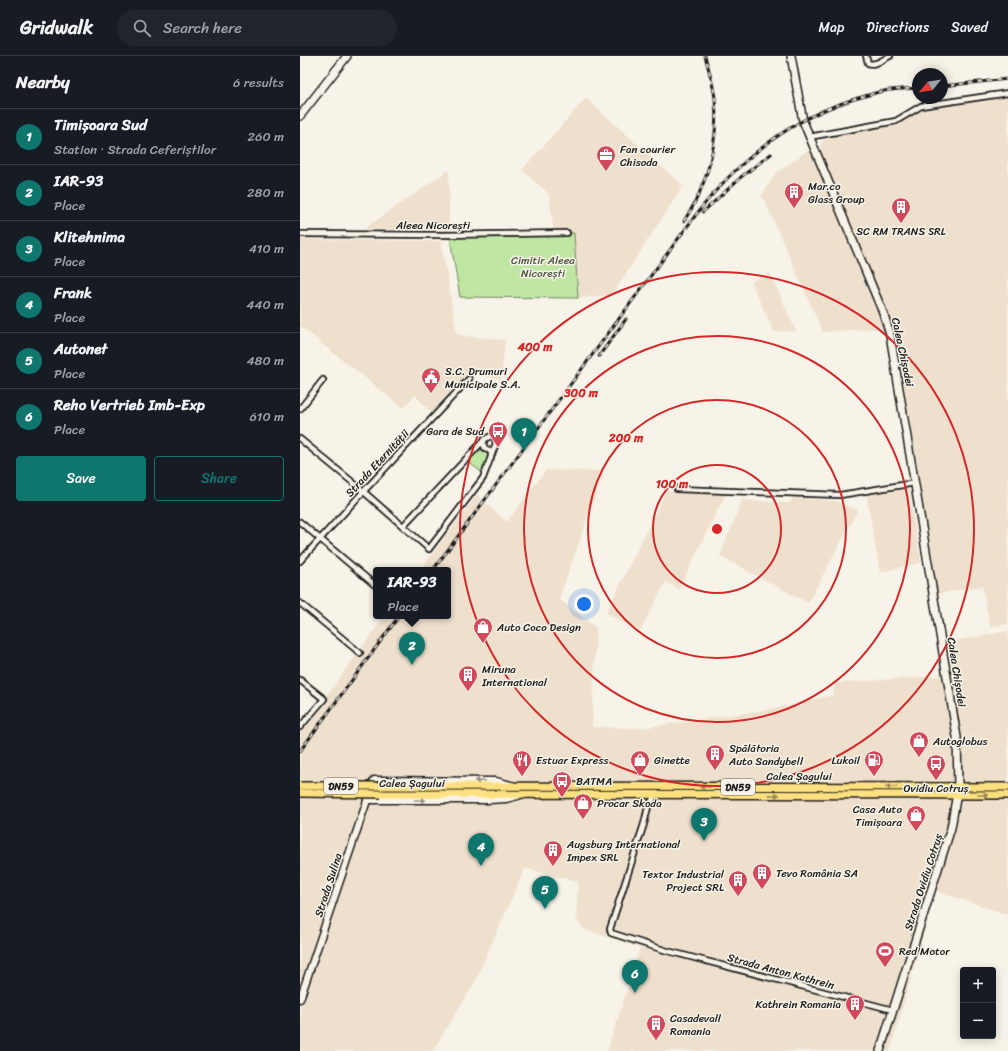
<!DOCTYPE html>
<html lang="en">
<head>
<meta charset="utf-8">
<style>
  body { margin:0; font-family:Sriracha,sans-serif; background:#20242c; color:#f1f3f6 }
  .controls { position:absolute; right:12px; bottom:12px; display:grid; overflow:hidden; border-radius:4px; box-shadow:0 2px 10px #0003 }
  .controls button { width:36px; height:36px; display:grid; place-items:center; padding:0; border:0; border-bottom:1px solid #363941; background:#171b24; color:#f1f3f6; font:20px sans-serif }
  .compass { position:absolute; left:612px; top:12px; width:36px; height:36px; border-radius:50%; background:#171b24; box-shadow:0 2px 10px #0003; rotate:240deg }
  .you { position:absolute; left:284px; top:548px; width:14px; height:14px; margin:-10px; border:3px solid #fff; border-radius:50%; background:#1a73e8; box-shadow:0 0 0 6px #1a73e833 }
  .badge { display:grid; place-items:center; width:26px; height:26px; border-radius:50%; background:#0f766e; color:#fff; font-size:13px; font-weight:700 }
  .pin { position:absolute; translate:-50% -33px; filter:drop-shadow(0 1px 2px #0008) }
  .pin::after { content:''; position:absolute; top:21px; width:14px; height:12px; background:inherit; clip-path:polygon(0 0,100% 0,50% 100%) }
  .popup { position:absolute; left:73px; top:511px; width:78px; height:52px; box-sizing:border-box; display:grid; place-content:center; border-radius:4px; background:#171b24; filter:drop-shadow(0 1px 3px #0005); font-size:13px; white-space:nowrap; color:#9ea1a6 }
  .popup b { font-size:15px; color:#f1f3f6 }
  .popup::after { content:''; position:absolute; left:50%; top:100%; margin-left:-8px; border:8px solid transparent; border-top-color:#171b24 }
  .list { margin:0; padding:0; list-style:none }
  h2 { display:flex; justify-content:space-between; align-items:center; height:52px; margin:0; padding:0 16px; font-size:17px }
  h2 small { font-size:13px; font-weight:400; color:#9ea1a6 }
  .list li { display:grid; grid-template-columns:26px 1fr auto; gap:12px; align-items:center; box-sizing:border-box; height:56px; padding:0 16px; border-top:1px solid #363941 }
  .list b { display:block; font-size:15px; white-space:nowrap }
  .list p { margin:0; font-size:13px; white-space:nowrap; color:#9ea1a6 }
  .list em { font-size:13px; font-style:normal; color:#9ea1a6 }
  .actions { display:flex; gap:8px; padding:12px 16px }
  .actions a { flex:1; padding:9px 0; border:1px solid #0f766e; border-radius:4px; text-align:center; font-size:14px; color:#0f766e }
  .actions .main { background:#0f766e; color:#fff }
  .icon { flex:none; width:22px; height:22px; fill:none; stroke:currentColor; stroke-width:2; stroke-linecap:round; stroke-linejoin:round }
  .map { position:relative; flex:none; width:708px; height:995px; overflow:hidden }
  header { display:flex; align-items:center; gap:24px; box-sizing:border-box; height:56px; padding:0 20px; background:#171b24; border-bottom:1px solid #363941 }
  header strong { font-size:19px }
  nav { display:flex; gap:22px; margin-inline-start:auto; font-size:14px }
  .search { width:280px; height:36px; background:#20242c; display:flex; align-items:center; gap:10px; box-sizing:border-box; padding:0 14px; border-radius:22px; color:#9ea1a6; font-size:15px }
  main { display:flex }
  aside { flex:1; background:#171b24 }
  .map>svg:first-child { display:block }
</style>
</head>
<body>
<header>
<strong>Gridwalk</strong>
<div class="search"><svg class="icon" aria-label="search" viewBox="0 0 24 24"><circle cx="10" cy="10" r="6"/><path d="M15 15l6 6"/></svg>Search here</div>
<nav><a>Map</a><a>Directions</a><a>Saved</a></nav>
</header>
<main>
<aside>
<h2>Nearby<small>6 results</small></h2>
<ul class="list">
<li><span class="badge">1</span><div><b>Timișoara Sud</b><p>Station · Strada Ceferiștilor</p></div><em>260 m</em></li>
<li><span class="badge">2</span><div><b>IAR-93</b><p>Place</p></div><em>280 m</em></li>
<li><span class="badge">3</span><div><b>Klitehnima</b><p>Place</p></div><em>410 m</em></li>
<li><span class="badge">4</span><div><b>Frank</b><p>Place</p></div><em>440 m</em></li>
<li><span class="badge">5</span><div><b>Autonet</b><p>Place</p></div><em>480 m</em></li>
<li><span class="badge">6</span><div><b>Reho Vertrieb Imb-Exp</b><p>Place</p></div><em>610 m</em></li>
</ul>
<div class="actions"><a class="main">Save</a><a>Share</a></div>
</aside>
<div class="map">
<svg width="708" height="995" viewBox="0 0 708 995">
  <rect width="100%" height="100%" fill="#f7f3e8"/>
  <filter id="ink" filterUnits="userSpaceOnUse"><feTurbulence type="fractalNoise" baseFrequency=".025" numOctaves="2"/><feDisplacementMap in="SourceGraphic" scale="8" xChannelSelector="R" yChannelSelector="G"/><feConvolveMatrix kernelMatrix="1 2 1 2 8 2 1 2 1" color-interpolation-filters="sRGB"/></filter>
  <g filter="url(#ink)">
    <g fill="#efe0cd">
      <polygon points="708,40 708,568 690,571 682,530 638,538 597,290 590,264 523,103 520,91 524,83 604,64 627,52"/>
      <polygon points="286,42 383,130 312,239 278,242 274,177 254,178 249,138 222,114"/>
      <polygon points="510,93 585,272 523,276 462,139 475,118"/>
      <polygon points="149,114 149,175 64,173"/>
      <polygon points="0,183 141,185 157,279 205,284 201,323 170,318 133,358 115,339 103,352 0,270"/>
      <polygon points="470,217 496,275 474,276 451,226"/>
      <polygon points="246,414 304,415 259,543 296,572 292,671 341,672 477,652 534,639 534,627 642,620 637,588 708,575 708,859 636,835 590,995 307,995 318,962 319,961 321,953 340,892 284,873 276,863 278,826 225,812 174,928 140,983 132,995 0,995 1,952 0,950 0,676 85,560 148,560 148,514 120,514 177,439 207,466"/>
      <polygon points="608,431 621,507 580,516 566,437"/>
      <polygon points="366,435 426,437 379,533 366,526 340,575 306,557"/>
      <polygon points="493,441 535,445 558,454 508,547 420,500 442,444 490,447"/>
    </g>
    <g fill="#bfe7a3" stroke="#6e8260">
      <polygon points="274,177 278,242 160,241 150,182"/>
      <polygon points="180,394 183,394 189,401 183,417 168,406"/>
    </g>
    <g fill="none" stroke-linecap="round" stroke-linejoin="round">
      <g stroke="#1c1c1c" stroke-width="8">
        <g id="minor">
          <path d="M566,0l2,7c8,3 15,-4 22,-7"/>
          <polyline points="509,81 596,65 621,50 708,37"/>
          <polyline points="0,178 142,179 267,177"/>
          <polyline points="0,353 23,324"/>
          <polyline points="0,383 56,429 129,493 183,422 195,390 196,385 195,381 191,380 185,383 183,388 185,392 191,396 191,402"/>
          <polyline points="377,433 540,439 615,427"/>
          <polyline points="0,466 76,530"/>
          <polyline points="103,470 184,384"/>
          <polyline points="0,505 63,436 169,323"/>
          <polyline points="0,547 60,597"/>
          <polyline points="0,624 24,643 0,671"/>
          <polyline points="356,738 348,751 344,768 310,873 311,877 364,894 593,954"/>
        </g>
      </g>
      <g stroke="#1c1c1c" stroke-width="9">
        <g id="tertiary">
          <polyline points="67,744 189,744 206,743 218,740"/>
          <polyline points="0,943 74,724 196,725 215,730"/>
        </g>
      </g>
      <g stroke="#1c1c1c" stroke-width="10">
        <g id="secondary">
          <polyline points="491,0 503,65 584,259 590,279 657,681 658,731 651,772 580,995"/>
          <polyline points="0,60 47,0"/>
        </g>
      </g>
      <g stroke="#1c1c1c" stroke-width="10">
        <g id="primary">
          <polyline points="81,730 708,731"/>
          <polyline points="81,738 708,739"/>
        </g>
      </g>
      <use href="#minor" stroke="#f7f3e8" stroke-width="4.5"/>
      <use href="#tertiary" stroke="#f7f3e8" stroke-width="6"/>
      <use href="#secondary" stroke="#f7f3e8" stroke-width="7"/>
      <use href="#primary" stroke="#fde080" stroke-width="7"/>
      <g stroke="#1c1c1c" stroke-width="3">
        <g id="rail">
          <polyline points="642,30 708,23"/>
          <polyline points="403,156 441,121 471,98"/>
          <path d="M384,165c24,-36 35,-80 31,-123 -2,-14 -6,-28 -10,-42"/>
          <polyline points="299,300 326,263"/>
          <path d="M133,514l262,-354c41,-54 96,-99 163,-118 9,-2 18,-6 26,-7 11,-2 23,-2 34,-3"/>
          <polyline points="0,695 99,560"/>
        </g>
      </g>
      <use href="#rail" stroke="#f7f3e8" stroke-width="1.5" stroke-dasharray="4.5" stroke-linecap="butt"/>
      <g stroke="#1c1c1c" stroke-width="10" stroke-linecap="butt">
        <g id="primary-bridge">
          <polyline points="0,730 81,730"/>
          <polyline points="0,737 81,738"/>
        </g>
      </g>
      <use href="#primary-bridge" stroke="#fde080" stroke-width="7"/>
    </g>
    <defs><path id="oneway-solid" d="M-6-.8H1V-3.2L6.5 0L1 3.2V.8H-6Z"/></defs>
    <g fill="#94928c">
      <use href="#oneway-solid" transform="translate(180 725) rotate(-179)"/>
      <use href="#oneway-solid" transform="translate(120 744)"/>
    </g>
    <g fill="#988853">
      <use href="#oneway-solid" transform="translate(405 731) rotate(180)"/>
      <use href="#oneway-solid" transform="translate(591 731) rotate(179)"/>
      <use href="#oneway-solid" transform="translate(474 739) rotate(1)"/>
      <use href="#oneway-solid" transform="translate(683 739)"/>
    </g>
  </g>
  <g fill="none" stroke="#d62828" stroke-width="2">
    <circle cx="417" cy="473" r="64"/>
    <circle cx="417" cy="473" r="129"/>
    <circle cx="417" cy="473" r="193"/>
    <circle cx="417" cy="473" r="257"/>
  </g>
  <defs>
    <g id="office-pin" transform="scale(1)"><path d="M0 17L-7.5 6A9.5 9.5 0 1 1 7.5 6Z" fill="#d1495b" stroke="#f7f3e8"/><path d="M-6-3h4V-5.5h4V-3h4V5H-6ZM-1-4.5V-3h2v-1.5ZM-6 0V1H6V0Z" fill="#fff"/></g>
    <g id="building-pin" transform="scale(1)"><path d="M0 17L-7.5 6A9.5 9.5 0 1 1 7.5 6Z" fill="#d1495b" stroke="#f7f3e8"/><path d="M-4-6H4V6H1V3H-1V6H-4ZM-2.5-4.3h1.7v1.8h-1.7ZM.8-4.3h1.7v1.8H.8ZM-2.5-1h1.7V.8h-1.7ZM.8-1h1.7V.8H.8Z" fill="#fff"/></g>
    <g id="civic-pin" transform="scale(1)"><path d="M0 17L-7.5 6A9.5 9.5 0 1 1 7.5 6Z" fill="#d1495b" stroke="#f7f3e8"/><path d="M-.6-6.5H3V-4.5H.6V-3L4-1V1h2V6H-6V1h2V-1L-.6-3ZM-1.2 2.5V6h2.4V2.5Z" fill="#fff"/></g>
    <g id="bus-pin" transform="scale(1)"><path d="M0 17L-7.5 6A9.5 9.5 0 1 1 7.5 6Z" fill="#d1495b" stroke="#f7f3e8"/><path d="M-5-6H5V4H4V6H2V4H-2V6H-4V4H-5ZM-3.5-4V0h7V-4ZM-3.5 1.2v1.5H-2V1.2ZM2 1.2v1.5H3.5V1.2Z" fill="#fff"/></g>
    <g id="shop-pin" transform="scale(1)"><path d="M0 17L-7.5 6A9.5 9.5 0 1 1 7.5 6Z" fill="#d1495b" stroke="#f7f3e8"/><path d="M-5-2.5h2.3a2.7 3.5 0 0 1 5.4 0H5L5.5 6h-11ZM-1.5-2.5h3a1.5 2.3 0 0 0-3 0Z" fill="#fff"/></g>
    <g id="restaurant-pin" transform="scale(1)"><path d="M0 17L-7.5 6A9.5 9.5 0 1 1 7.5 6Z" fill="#d1495b" stroke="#f7f3e8"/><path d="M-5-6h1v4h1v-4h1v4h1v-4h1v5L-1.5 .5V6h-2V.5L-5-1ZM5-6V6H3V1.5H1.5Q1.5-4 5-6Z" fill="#fff"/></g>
    <g id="fuel-pin" transform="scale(1)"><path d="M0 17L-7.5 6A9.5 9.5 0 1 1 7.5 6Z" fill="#d1495b" stroke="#f7f3e8"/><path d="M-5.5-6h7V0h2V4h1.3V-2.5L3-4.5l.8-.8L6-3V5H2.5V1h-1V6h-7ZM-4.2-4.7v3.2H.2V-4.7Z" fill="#fff"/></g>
    <g id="stadium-pin" transform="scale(1)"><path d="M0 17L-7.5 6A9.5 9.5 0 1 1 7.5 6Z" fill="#d1495b" stroke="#f7f3e8"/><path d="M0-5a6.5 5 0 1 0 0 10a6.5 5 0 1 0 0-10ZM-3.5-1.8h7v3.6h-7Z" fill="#fff"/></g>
  </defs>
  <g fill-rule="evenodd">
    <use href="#office-pin" x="306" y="99"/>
    <use href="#building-pin" x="494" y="136"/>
    <use href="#building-pin" x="601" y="151"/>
    <use href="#civic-pin" x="131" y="321"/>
    <use href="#bus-pin" x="198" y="375"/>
    <use href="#shop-pin" x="183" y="571"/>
    <use href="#building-pin" x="168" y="619"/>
    <use href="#shop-pin" x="619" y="685"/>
    <use href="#building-pin" x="415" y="698"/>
    <use href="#restaurant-pin" x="222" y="704"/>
    <use href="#shop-pin" x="340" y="704"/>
    <use href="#fuel-pin" x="574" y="704"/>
    <use href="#bus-pin" x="636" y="708"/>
    <use href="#bus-pin" x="262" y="725"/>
    <use href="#shop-pin" x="283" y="747"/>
    <use href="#shop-pin" x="616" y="759"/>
    <use href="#building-pin" x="253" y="794"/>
    <use href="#building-pin" x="462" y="817"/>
    <use href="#building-pin" x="438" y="824"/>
    <use href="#stadium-pin" x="585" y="895"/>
    <use href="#building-pin" x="555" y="948"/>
    <use href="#building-pin" x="356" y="968"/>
  </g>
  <g text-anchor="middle" stroke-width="3" stroke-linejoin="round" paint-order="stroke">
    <g fill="#f7f3e8" stroke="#5e5c59" stroke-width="1">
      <rect x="24" y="722" width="34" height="16" rx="3"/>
      <rect x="421" y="723" width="34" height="16" rx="3"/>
    </g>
    <g font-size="10" font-weight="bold" fill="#1c1c1c">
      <text x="41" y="734">DN59</text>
      <text x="438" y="735">DN59</text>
    </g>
    <g font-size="11" fill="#1c1c1c" stroke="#f7f3e8" text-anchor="start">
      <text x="320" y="97">Fan courier<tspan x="320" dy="13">Chisoda</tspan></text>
      <text x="508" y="134">Mar.co<tspan x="508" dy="13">Glass Group</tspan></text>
      <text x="601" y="179" text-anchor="middle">SC RM TRANS SRL</text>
      <text x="145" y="319">S.C. Drumuri<tspan x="145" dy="13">Municipale S.A.</tspan></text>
      <text x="184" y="379" text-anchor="end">Gara de Sud</text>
      <text x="197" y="575">Auto Coco Design</text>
      <text x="182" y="617">Miruna<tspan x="182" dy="13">International</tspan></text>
      <text x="633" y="689">Autoglobus</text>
      <text x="429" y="696">Spălătoria<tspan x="429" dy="13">Auto Sandybell</tspan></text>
      <text x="236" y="708">Estuar Express</text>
      <text x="354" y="708">Ginette</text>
      <text x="560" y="708" text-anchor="end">Lukoil</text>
      <text x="276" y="729">BATMA</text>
      <text x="636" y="736" text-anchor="middle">Ovidiu Cotruș</text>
      <text x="297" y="751">Procar Skoda</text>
      <text x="602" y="757" text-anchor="end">Casa Auto<tspan x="602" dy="13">Timișoara</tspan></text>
      <text x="267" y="792">Augsburg International<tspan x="267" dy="13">Impex SRL</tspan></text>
      <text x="476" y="821">Tevo România SA</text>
      <text x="424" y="822" text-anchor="end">Textor Industrial<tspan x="424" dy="13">Project SRL</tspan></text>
      <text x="599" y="899">Red Motor</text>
      <text x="541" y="952" text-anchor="end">Kathrein Romania</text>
      <text x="370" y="966">Casadevall<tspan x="370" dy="13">Romania</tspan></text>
    </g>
    <g font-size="11" fill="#1c1c1c" stroke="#f7f3e8">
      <text x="133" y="173">Aleea Nicorești</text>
      <text transform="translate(603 296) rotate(78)" y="4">Calea Chișodei</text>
      <text transform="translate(77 407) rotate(-47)" y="4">Strada Eternității</text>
      <text transform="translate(657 616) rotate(81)" y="4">Calea Chișodei</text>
      <text x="499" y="724">Calea Șagului</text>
      <text x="112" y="731">Calea Șagului</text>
      <text transform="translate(623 826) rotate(-72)" y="4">Strada Ovidiu Cotruș</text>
      <text transform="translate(28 829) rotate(-72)" y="4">Strada Sulina</text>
      <text transform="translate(481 915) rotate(15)" y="4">Strada Anton Kathrein</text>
    </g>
    <g font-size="11" fill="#4d5944" stroke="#f7f3e8">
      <text x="243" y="208">Cimitir Aleea<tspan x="243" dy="13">Nicorești</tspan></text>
    </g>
  </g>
  <circle cx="417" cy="473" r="6" fill="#d62828" stroke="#f7f3e8" stroke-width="2"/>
  <g font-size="12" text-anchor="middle" font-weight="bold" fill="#d62828" stroke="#f7f3e8" stroke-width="3" stroke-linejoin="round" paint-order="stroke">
    <text x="235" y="295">400 m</text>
    <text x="281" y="341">300 m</text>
    <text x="326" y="386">200 m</text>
    <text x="372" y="432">100 m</text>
  </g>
</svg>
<div class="controls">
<button>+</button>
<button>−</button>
</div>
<svg class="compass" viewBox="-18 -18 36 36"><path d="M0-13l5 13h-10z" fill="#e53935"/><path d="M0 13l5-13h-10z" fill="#9ea1a6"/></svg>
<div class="you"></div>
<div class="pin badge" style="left:224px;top:395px">1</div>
<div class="pin badge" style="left:112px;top:609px">2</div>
<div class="popup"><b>IAR-93</b>Place</div>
<div class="pin badge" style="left:404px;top:785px">3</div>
<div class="pin badge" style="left:181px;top:810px">4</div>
<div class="pin badge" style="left:245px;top:853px">5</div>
<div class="pin badge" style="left:335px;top:937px">6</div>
</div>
</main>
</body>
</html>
